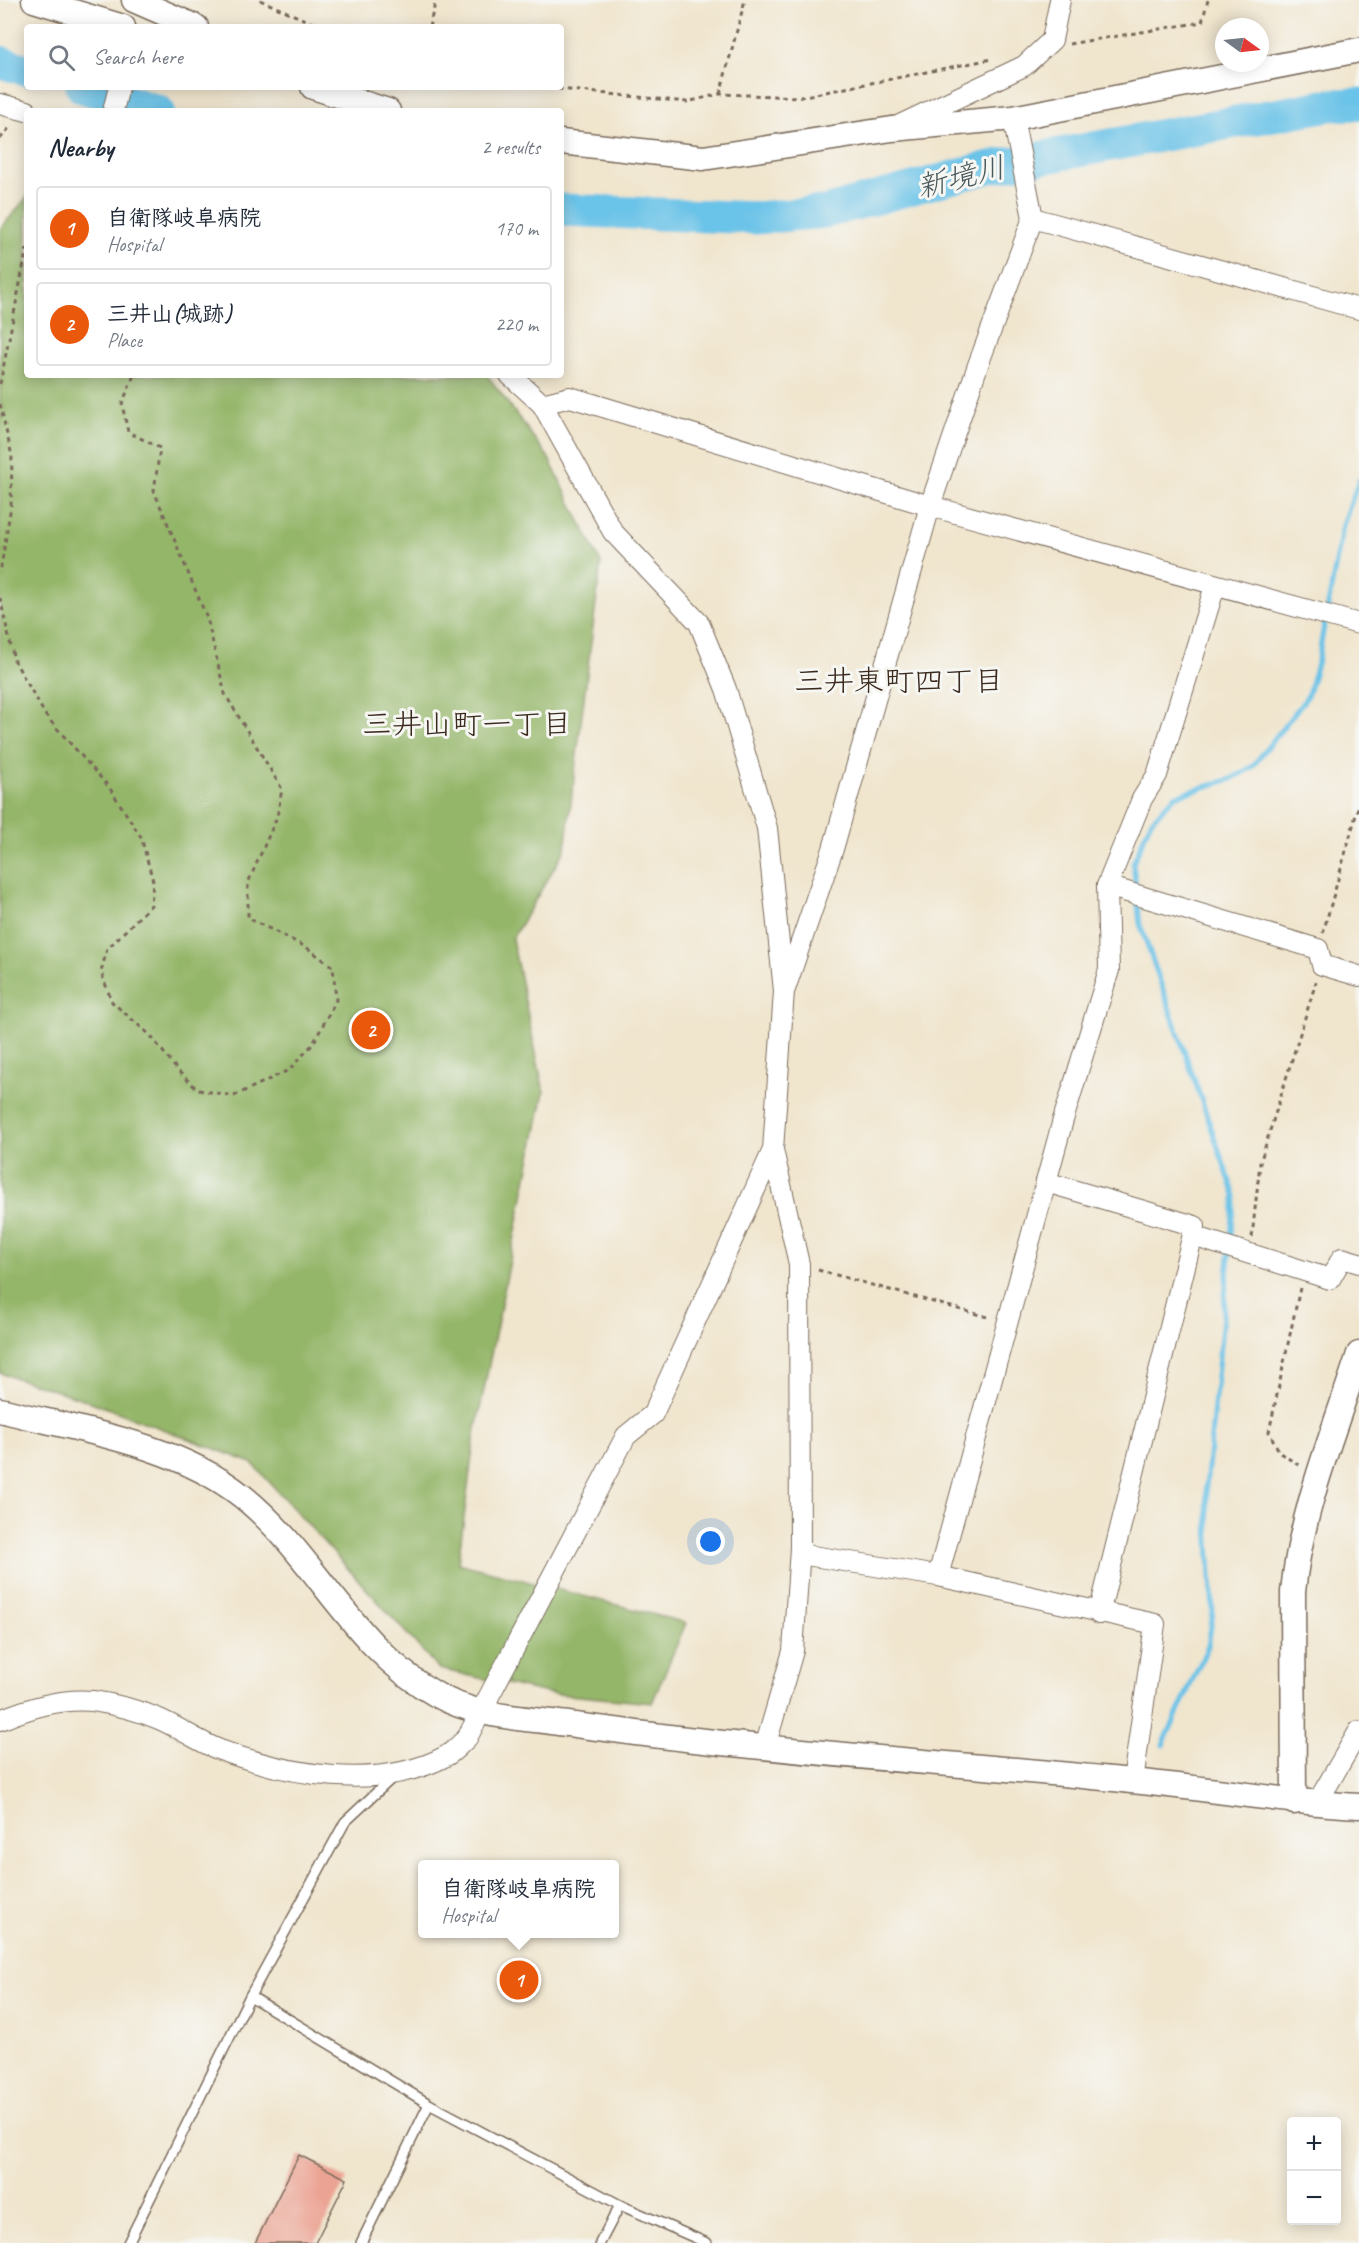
<!DOCTYPE html>
<html lang="en">
<head>
<meta charset="utf-8">
<style>
  body { margin:0; font-family:Caveat,"Klee One",sans-serif; background:#f6f6f7; color:#1f2937 }
  .controls { position:absolute; right:18px; bottom:18px; display:grid; overflow:hidden; border-radius:6px; box-shadow:0 3px 15px #0003 }
  .controls button { width:54px; height:54px; display:grid; place-items:center; padding:0; border:0; border-bottom:2px solid #e0e1e3; background:#fff; color:#1f2937; font:30px sans-serif }
  .compass { position:absolute; left:1215px; top:18px; width:54px; height:54px; border-radius:50%; background:#fff; box-shadow:0 3px 15px #0003; rotate:105deg }
  .you { position:absolute; left:711px; top:1542px; width:21px; height:21px; margin:-15px; border:4px solid #fff; border-radius:50%; background:#1a73e8; box-shadow:0 0 0 9px #1a73e833 }
  .badge { display:grid; place-items:center; width:39px; height:39px; border-radius:50%; background:#ea580c; color:#fff; font-size:20px; font-weight:700 }
  .pin { position:absolute; translate:-50% -50%; border:3px solid #fff; box-shadow:0 2px 6px #0006 }
  .popup { position:absolute; left:418px; top:1860px; width:201px; height:78px; box-sizing:border-box; display:grid; place-content:center; border-radius:6px; background:#fff; filter:drop-shadow(0 2px 4px #0005); font-size:20px; white-space:nowrap; color:#747a83 }
  .popup b { font-size:22px; color:#1f2937 }
  .popup::after { content:''; position:absolute; left:50%; top:100%; margin-left:-12px; border:12px solid transparent; border-top-color:#fff }
  .list { margin:0; padding:0; list-style:none }
  h2 { display:flex; justify-content:space-between; align-items:center; height:78px; margin:0; padding:0 24px; font-size:26px }
  h2 small { font-size:20px; font-weight:400; color:#747a83 }
  .list li { display:grid; grid-template-columns:39px 1fr auto; gap:18px; align-items:center; box-sizing:border-box; height:84px; margin:0 12px 12px; padding:0 12px; border:2px solid #e0e1e3; border-radius:6px }
  .list b { display:block; font-size:22px; white-space:nowrap }
  .list p { margin:0; font-size:20px; white-space:nowrap; color:#747a83 }
  .list em { font-size:20px; font-style:normal; color:#747a83 }
  .icon { flex:none; width:33px; height:33px; fill:none; stroke:currentColor; stroke-width:2; stroke-linecap:round; stroke-linejoin:round }
  .map { position:relative; flex:none; width:1359px; height:2243px; overflow:hidden }
  .search { position:absolute; background:#fff; box-shadow:0 3px 15px #0003; left:24px; top:24px; width:540px; height:66px; display:flex; align-items:center; gap:15px; box-sizing:border-box; padding:0 21px; border-radius:6px; color:#747a83; font-size:22px }
  .panel { position:absolute; background:#fff; box-shadow:0 3px 15px #0003; left:24px; top:108px; width:540px; height:270px; border-radius:6px }
  .map>svg:first-child { display:block }
</style>
</head>
<body>
<div class="map">
<svg width="1359" height="2243" viewBox="0 0 1359 2243">
  <rect width="100%" height="100%" fill="#f6f6f2"/>
  <filter id="ink" filterUnits="userSpaceOnUse"><feTurbulence type="fractalNoise" baseFrequency=".0167" numOctaves="2"/><feDisplacementMap in="SourceGraphic" scale="12" xChannelSelector="R" yChannelSelector="G"/><feConvolveMatrix kernelMatrix="1 2 1 2 8 2 1 2 1" color-interpolation-filters="sRGB"/></filter>
  <filter id="wash" filterUnits="userSpaceOnUse"><feTurbulence type="fractalNoise" baseFrequency=".008" numOctaves="4" result="noise"/><feDisplacementMap in="SourceGraphic" scale="24" xChannelSelector="R" yChannelSelector="G"/><feGaussianBlur stdDeviation="1.35" result="paint"/><feColorMatrix in="noise" values="0 0 0 0 0 0 0 0 0 0 0 0 0 0 0 0 0 1.4 0 .05"/><feComposite in="paint" operator="in"/></filter>
  <g filter="url(#wash)">
    <rect width="100%" height="100%" fill="#f0e5cd"/>
    <polygon fill="#94b669" stroke="#687044" stroke-width="1.5" points="27,197 27,375 487,375 548,457 601,563 565,850 512,939 544,1092 475,1434 458,1563 686,1623 652,1703 547,1693 439,1669 252,1463 86,1400 0,1373 0,229"/>
    <g fill="none" stroke-linecap="round" stroke-linejoin="round">
      <g stroke="#6bc3e8" stroke-width="5">
        <polyline points="1327,611 1343,525 1359,480"/>
        <polyline points="1136,889 1133,863 1151,821 1175,796 1231,779 1252,767 1307,697 1318,660 1325,620"/>
        <polyline points="1137,898 1140,924 1235,1196 1206,1487 1213,1613 1208,1646 1163,1745"/>
      </g>
      <g stroke="#6bc3e8" stroke-width="33">
        <polyline points="0,62 27,70"/>
        <polyline points="82,87 158,111"/>
        <polyline points="561,210 756,218 825,212 990,167 1329,105 1359,104"/>
      </g>
    </g>
    <g id="blocks">
      <polygon fill="#eba393" points="299,2155 347,2179 315,2243 255,2243"/>
    </g>
  </g>
  <g filter="url(#ink)">
    <use href="#blocks" fill-opacity="0" stroke="#7a6b5b" stroke-width="1.5"/>
    <g fill="none" stroke-linecap="round" stroke-linejoin="round">
      <g stroke="#7a6b5b" stroke-width="12">
        <g id="service">
          <polyline points="250,1996 429,2104 620,2205 707,2243"/>
          <polyline points="128,2243 250,1996 345,1822 392,1778"/>
          <polyline points="361,2243 429,2104"/>
          <polyline points="600,2243 620,2205"/>
        </g>
      </g>
      <g stroke="#7a6b5b" stroke-width="22">
        <g id="minor">
          <polyline points="0,104 27,111"/>
          <polyline points="113,111 119,87"/>
          <polyline points="900,125 1024,66 1052,40 1060,0"/>
          <polyline points="1033,218 1359,309"/>
          <polyline points="510,375 542,404 613,532 699,623 726,689 767,828 784,991 773,1150 799,1264 800,1548 793,1651 765,1747"/>
          <polyline points="542,404 570,397 930,506 1359,624"/>
          <polyline points="1107,886 1318,949 1322,965 1359,976"/>
          <polyline points="785,989 833,849 930,506 978,365 1033,218 1013,118"/>
          <polyline points="1046,1182 1195,1226 1099,1614"/>
          <polyline points="1193,1236 1330,1279 1342,1258 1359,1263"/>
          <polyline points="800,1554 938,1576 1155,1624 1133,1781"/>
          <polyline points="938,1576 1063,1120 1109,970 1107,886 1142,799 1157,775 1215,586"/>
          <path d="M0,1720c29,-12 60,-22 93,-19 20,3 47,10 66,18 21,9 40,23 61,31 68,25 159,42 226,6 8,-4 14,-12 21,-18l159,-302 27,-22 120,-264"/>
          <polyline points="1317,1803 1359,1731"/>
        </g>
      </g>
      <g stroke="#7a6b5b" stroke-width="27">
        <g id="tertiary">
          <polyline points="34,0 123,27"/>
          <polyline points="134,0 196,27"/>
          <polyline points="313,87 388,111"/>
          <polyline points="561,142 703,158 892,129 1013,118 1359,50"/>
          <path d="M0,1410c79,20 177,34 242,86 73,58 110,152 195,199 36,20 74,22 114,27 34,4 68,9 102,13 159,20 319,29 478,46 77,7 151,21 228,25"/>
          <path d="M1294,1802l-1,-210c8,-82 41,-160 66,-238"/>
        </g>
      </g>
      <g stroke="#7a6b5b" stroke-width="3" stroke-dasharray="4.5 4.5" stroke-linecap="butt">
        <polyline points="260,0 321,27"/>
        <polyline points="429,27 436,0"/>
        <polyline points="1069,44 1202,22 1208,0"/>
        <polyline points="540,87 687,102 720,94 800,97 992,59"/>
        <polyline points="720,94 745,0"/>
        <polyline points="0,139 10,127"/>
        <polyline points="0,384 27,248"/>
        <polyline points="0,404 12,456 11,506 0,573"/>
        <polyline points="0,598 14,660 46,716 109,787 141,837 153,881 151,905 107,949 101,972 112,1002 150,1035 178,1071 198,1090 234,1096 289,1070 313,1044 336,1000 333,967 306,947 248,918 248,883 277,817 282,789 225,694 207,618 154,491 160,448 128,432 122,404 134,375"/>
        <polyline points="1323,933 1359,804"/>
        <polyline points="1252,1237 1260,1163 1316,982"/>
        <polyline points="818,1270 991,1318"/>
        <polyline points="1300,1288 1269,1432 1280,1453 1300,1466"/>
      </g>
      <use href="#service" stroke="#fff" stroke-width="9"/>
      <use href="#minor" stroke="#fff" stroke-width="20"/>
      <use href="#tertiary" stroke="#fff" stroke-width="24"/>
    </g>
  </g>
  <g text-anchor="middle" stroke-width="6" stroke-linejoin="round" paint-order="stroke">
    <g font-size="30" font-style="italic" fill="#49585b" stroke="#f6f6f2">
      <text transform="translate(961 177) rotate(-14)" y="10">新境川</text>
    </g>
    <g font-size="30" fill="#3b2a1e" stroke="#f6f6f2">
      <text x="899" y="691">三井東町四丁目</text>
      <text x="467" y="734">三井山町一丁目</text>
    </g>
  </g>
</svg>
<div class="controls">
<button>+</button>
<button>−</button>
</div>
<svg class="compass" viewBox="-18 -18 36 36"><path d="M0-13l5 13h-10z" fill="#e53935"/><path d="M0 13l5-13h-10z" fill="#747a83"/></svg>
<div class="you"></div>
<div class="pin badge" style="left:519px;top:1980px">1</div>
<div class="popup"><b>自衛隊岐阜病院</b>Hospital</div>
<div class="pin badge" style="left:371px;top:1030px">2</div>
<div class="search"><svg class="icon" aria-label="search" viewBox="0 0 24 24"><circle cx="10" cy="10" r="6"/><path d="M15 15l6 6"/></svg>Search here</div>
<section class="panel">
<h2>Nearby<small>2 results</small></h2>
<ul class="list">
<li><span class="badge">1</span><div><b>自衛隊岐阜病院</b><p>Hospital</p></div><em>170 m</em></li>
<li><span class="badge">2</span><div><b>三井山(城跡)</b><p>Place</p></div><em>220 m</em></li>
</ul>
</section>
</div>
</body>
</html>
